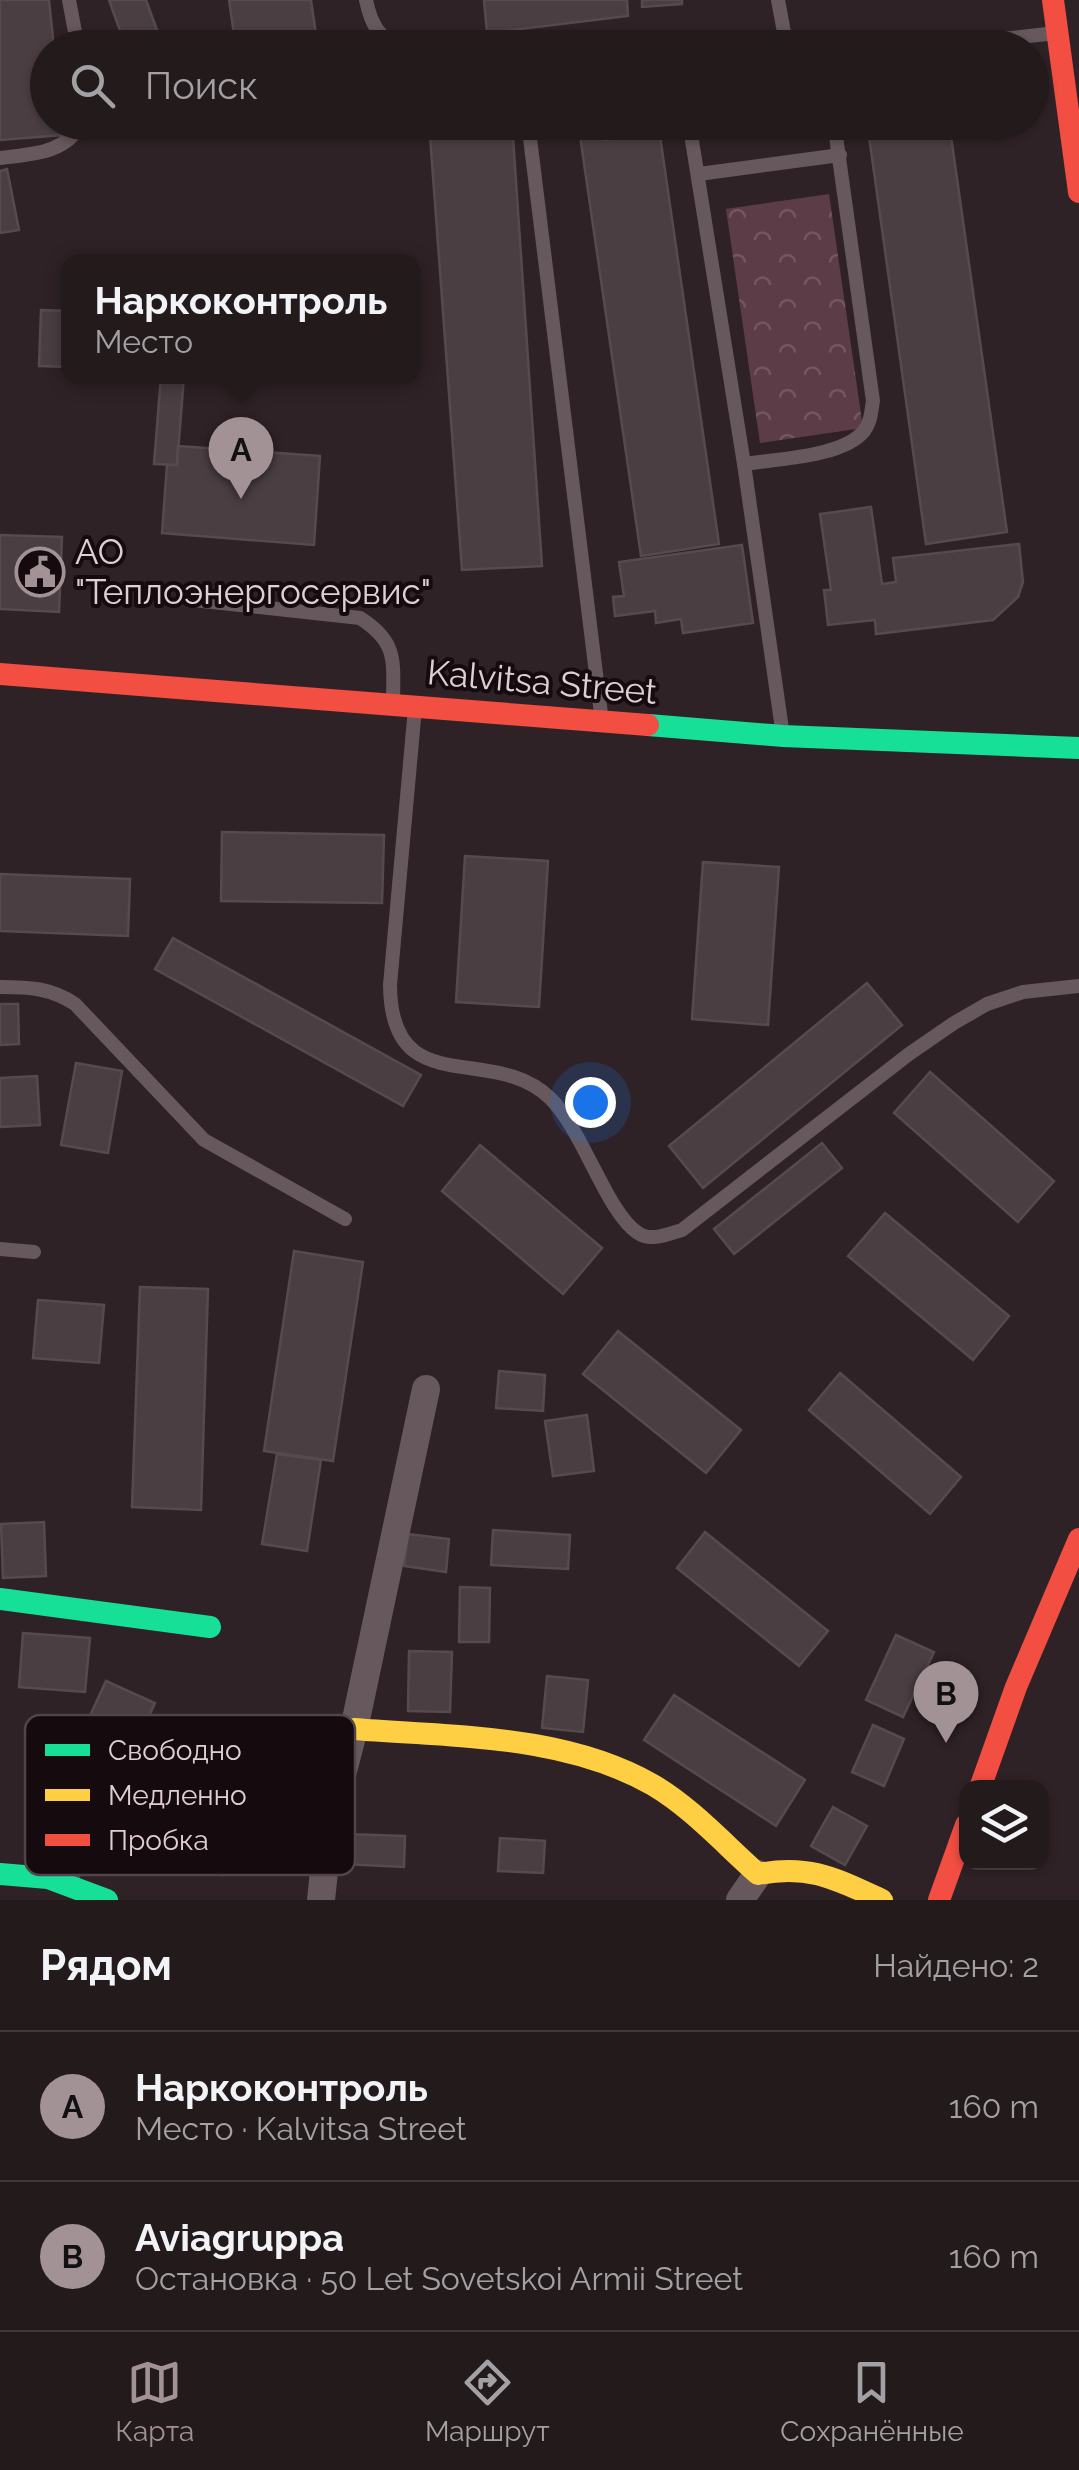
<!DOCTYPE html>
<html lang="ru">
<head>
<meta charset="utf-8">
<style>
  body { margin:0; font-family:Raleway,sans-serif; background:#2f2729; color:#f1f3f6 }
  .controls { position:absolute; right:30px; bottom:30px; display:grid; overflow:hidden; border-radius:20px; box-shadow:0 2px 8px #0004 }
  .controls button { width:90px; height:90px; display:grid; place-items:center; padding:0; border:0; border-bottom:2px solid #40383b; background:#231a1c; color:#f1f3f6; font:50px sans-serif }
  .you { position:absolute; left:590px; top:1102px; width:35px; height:35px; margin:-25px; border:8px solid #fff; border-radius:50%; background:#1a73e8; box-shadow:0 0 0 15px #1a73e833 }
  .badge { display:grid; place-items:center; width:65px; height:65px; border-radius:50%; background:#a29296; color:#111; font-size:32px; font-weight:700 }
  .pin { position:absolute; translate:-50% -82px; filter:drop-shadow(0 2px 5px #0008) }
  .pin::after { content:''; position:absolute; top:52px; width:35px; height:30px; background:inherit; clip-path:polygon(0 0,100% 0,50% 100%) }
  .popup { position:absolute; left:61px; top:254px; width:360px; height:130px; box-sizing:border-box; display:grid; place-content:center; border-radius:20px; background:#231a1c; filter:drop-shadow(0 2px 8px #0005); font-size:32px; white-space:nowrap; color:#a3a1a3 }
  .popup b { font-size:38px; color:#f1f3f6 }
  .popup::after { content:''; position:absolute; left:50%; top:100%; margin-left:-20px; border:20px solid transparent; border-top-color:#231a1c }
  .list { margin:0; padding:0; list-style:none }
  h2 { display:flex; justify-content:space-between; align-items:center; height:130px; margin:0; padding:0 40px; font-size:42px }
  h2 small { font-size:32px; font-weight:400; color:#a3a1a3 }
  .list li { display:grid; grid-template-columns:65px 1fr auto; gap:30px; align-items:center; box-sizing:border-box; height:150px; padding:0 40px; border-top:2px solid #40383b }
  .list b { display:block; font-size:38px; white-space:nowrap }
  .list p { margin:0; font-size:32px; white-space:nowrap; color:#a3a1a3 }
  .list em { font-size:32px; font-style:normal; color:#a3a1a3 }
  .icon { flex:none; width:55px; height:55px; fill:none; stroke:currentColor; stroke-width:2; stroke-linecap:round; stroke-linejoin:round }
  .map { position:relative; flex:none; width:1079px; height:1900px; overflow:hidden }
  .search { position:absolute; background:#231a1c; box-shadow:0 2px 8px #0004; left:30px; right:30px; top:30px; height:110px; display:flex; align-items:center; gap:25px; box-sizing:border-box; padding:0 35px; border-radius:55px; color:#a3a1a3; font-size:38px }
  .sheet { height:430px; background:#231a1c }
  nav { display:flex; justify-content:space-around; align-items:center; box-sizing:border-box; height:140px; border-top:2px solid #40383b; background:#231a1c; font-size:28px; color:#a3a1a3 }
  nav a { display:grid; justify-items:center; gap:5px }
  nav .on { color:#a29296 }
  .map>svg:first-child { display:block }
</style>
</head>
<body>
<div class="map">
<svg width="1079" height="1900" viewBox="0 0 1079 1900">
  <defs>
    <pattern id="park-crowns" width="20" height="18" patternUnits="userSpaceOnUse" patternTransform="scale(2.5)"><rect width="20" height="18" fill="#5c3c46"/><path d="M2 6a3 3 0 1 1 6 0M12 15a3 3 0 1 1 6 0" fill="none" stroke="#735760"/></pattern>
  </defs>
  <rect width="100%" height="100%" fill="#2f2226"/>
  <polygon fill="url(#park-crowns)" points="829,194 863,428 760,443 726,209"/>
  <g fill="#4a3e42" stroke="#554a4d" stroke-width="2.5">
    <polygon points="0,0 49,0 54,48 48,48 48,122 61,122 62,135 0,140"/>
    <polygon points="109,0 146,0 157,30 124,42"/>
    <polygon points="229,0 311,0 318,48 236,48"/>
    <polygon points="484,0 627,0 628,16 487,33"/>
    <polygon points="642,0 682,0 682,4 642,7"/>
    <polygon points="429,122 512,122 542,566 462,570"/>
    <polygon points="578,122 658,122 719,544 641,556"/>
    <polygon points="602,122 623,122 625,138 604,140"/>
    <polygon points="867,122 949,122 1007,532 926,544"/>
    <polygon points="7,169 19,230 0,233 0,171"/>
    <polygon points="41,310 69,311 69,367 39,366"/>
    <polygon points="161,376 184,376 177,465 154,464"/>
    <polygon points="178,446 320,456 314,545 162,533 167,465 177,465"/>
    <polygon points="871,507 882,584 896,582 893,558 1019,544 1023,582 1018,597 993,620 876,634 875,620 828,625 824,590 831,590 820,514"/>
    <polygon points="0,535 62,537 59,612 0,609"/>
    <polygon points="742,545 753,623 683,633 681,619 656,623 655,611 615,616 613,597 624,596 619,562"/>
    <polygon points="222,832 384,835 382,903 221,901"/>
    <polygon points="465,856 548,861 539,1007 456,1002"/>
    <polygon points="703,862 779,867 768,1025 692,1019"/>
    <polygon points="0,874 130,879 128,936 0,931"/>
    <polygon points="173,938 421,1075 403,1106 155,969"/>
    <polygon points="867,983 902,1025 703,1188 669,1146"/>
    <polygon points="0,1004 18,1004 19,1044 0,1045"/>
    <polygon points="76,1063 122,1071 108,1153 61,1145"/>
    <polygon points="930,1072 1054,1181 1018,1222 894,1113"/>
    <polygon points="37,1076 40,1125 0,1127 0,1078"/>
    <polygon points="822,1143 842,1168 734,1254 714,1229"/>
    <polygon points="480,1145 602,1248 563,1294 442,1191"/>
    <polygon points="885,1213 1009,1316 973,1360 848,1256"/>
    <polygon points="294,1251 363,1262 333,1461 264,1451"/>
    <polygon points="140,1287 208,1289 201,1510 132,1507"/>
    <polygon points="38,1300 104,1305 99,1363 33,1358"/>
    <polygon points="618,1331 741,1430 706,1473 583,1374"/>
    <polygon points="499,1371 545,1375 543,1411 496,1408"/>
    <polygon points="840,1373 961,1477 930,1514 809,1410"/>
    <polygon points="587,1415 594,1471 553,1476 545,1421"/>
    <polygon points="277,1454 321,1460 307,1551 262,1544"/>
    <polygon points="44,1522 46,1576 3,1578 1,1524"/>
    <polygon points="493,1530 570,1535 568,1569 491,1565"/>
    <polygon points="705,1532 828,1631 799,1666 677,1568"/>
    <polygon points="408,1534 449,1539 446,1572 404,1566"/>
    <polygon points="460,1587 490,1588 489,1642 459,1642"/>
    <polygon points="23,1633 90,1638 85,1692 19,1687"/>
    <polygon points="896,1635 934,1652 903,1717 866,1700"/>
    <polygon points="409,1651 452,1652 450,1712 408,1711"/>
    <polygon points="547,1676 588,1680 583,1732 542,1728"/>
    <polygon points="106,1681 155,1703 119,1781 70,1759"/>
    <polygon points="674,1695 805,1780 776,1826 644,1740"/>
    <polygon points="873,1725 904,1739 884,1786 852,1772"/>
    <polygon points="245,1754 292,1793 223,1875 176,1836"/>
    <polygon points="833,1807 867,1826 845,1865 811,1846"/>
    <polygon points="69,1817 104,1841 73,1885 39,1860"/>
    <polygon points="344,1834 405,1836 404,1867 343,1864"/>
    <polygon points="500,1838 545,1841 543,1873 498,1871"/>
  </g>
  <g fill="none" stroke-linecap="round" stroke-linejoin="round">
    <g stroke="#66585d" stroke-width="14">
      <polyline points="69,0 78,48"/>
      <path d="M366,0c5,24 12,37 35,48"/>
      <polyline points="778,0 787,48"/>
      <polyline points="607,48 651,48"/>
      <polyline points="923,48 1056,33"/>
      <polyline points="528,122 602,722"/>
      <path d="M689,122l55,342c32,-5 99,-7 120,-33 7,-9 7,-19 9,-30l-39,-279"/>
      <path d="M0,158c32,-4 66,-4 82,-36"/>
      <polyline points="699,174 840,155"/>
      <polyline points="744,464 783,736"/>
      <path d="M193,600l167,18c39,25 33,44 33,87"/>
      <path d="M415,708l-25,277c1,119 103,56 161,114 32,32 56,114 87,134 13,9 30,1 44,-3l227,-176 45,-31 33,-19 36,-12 56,-6"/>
      <path d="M0,987c29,0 51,1 75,17l129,136 141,79"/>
      <polyline points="0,1249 34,1252"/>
    </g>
    <g stroke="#66585d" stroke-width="28">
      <polyline points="321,1900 329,1824 354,1729 426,1389"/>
      <polyline points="740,1900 758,1874"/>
    </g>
    <g stroke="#16e098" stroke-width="22">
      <polyline points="648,725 783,736 1079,748"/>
      <polyline points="0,1599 210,1627"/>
      <polyline points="0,1874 48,1878 107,1900"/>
    </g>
    <path stroke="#ffcf43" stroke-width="22" d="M354,1729c99,8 210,5 299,56 39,23 71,59 105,89 52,-10 78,5 124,26"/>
    <g stroke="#f24e42" stroke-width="22">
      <polyline points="1053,0 1079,192"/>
      <polyline points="0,674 648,725"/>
      <polyline points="980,1788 1016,1687 1079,1539"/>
      <polyline points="939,1900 966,1825"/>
    </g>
  </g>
  <defs>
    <g id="civic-ring" transform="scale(2.5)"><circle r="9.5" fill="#150a0e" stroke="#a29296" stroke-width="1.5"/><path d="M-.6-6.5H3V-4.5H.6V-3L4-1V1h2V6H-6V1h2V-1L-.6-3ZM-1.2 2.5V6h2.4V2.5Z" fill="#a29296"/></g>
  </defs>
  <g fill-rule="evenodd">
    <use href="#civic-ring" x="40" y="572"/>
  </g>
  <g text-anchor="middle" stroke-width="8" stroke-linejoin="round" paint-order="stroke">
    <g font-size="35" fill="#e0ced3" stroke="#150a0e" text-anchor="start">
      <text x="75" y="564">АО<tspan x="75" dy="40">"Теплоэнергосервис"</tspan></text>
    </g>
    <g font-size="35" fill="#e0ced3" stroke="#150a0e">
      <text transform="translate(542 682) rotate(5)" y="12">Kalvitsa Street</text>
    </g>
  </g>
  <rect x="25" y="1715" width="330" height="160" rx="15" fill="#150a0e" stroke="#524549" stroke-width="2.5"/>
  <rect x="45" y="1744" width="45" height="12" fill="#16e098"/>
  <rect x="45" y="1789" width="45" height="12" fill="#ffcf43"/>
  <rect x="45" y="1834" width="45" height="12" fill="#f24e42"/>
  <g font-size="28" fill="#e0ced3">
    <text x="108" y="1760">Свободно</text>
    <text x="108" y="1805">Медленно</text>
    <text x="108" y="1850">Пробка</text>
  </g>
</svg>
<div class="controls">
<button><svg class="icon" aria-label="layers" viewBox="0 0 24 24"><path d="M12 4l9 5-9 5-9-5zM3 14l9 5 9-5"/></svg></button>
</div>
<div class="you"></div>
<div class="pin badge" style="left:241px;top:499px">A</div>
<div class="popup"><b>Наркоконтроль</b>Место</div>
<div class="pin badge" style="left:946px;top:1743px">B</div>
<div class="search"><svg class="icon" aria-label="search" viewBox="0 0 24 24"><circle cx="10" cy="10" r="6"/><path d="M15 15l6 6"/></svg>Поиск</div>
</div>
<section class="sheet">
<h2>Рядом<small>Найдено: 2</small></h2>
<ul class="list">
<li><span class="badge">A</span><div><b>Наркоконтроль</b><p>Место · Kalvitsa Street</p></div><em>160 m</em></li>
<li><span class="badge">B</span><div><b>Aviagruppa</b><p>Остановка · 50 Let Sovetskoi Armii Street</p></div><em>160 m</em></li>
</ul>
</section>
<nav>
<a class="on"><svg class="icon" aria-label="map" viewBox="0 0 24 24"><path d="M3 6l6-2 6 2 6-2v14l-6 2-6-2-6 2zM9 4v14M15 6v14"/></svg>Карта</a>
<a><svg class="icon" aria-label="directions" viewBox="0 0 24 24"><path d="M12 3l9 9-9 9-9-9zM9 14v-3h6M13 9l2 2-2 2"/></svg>Маршрут</a>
<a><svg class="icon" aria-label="saved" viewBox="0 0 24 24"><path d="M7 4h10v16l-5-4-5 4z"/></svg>Сохранённые</a>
</nav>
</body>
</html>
